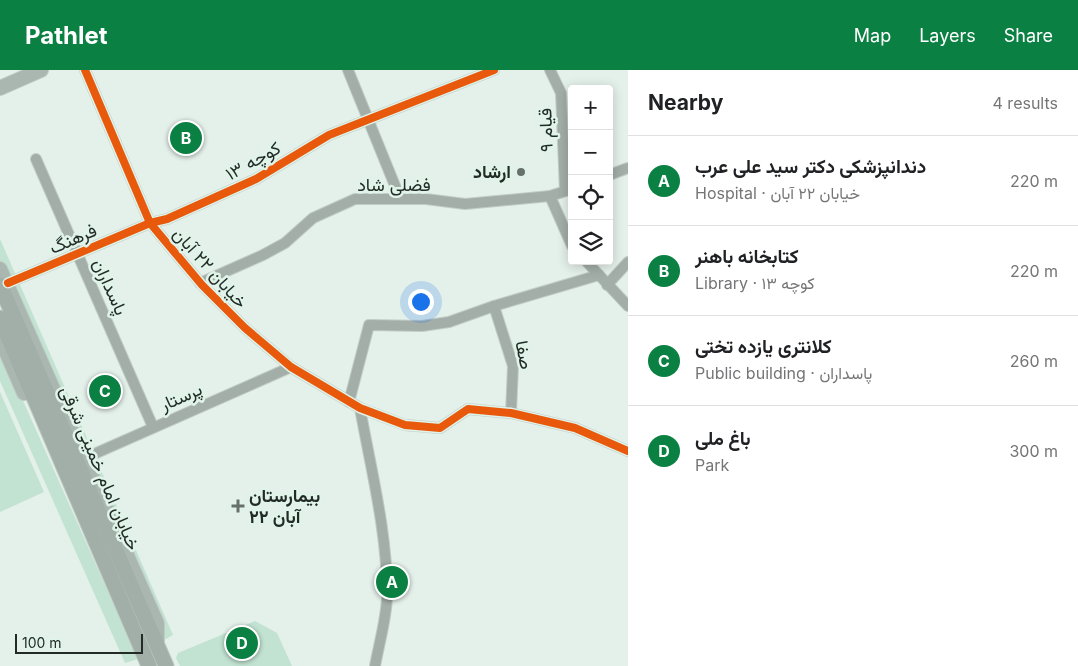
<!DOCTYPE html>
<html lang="en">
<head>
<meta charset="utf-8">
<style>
  body { margin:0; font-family:Inter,Vazirmatn,sans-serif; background:#f2f2f2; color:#202124 }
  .controls { position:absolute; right:15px; top:15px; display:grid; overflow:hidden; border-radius:5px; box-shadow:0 2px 12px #0003 }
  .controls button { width:45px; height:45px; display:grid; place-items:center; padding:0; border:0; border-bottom:1px solid #e0e0e0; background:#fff; color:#202124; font:25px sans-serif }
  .scale { position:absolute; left:15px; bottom:12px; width:128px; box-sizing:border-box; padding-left:5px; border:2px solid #232b27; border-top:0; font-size:14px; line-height:18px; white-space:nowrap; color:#232b27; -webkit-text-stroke:4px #e0f4e9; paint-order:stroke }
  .you { position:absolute; left:420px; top:231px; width:18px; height:18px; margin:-12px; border:4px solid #fff; border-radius:50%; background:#1a73e8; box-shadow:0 0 0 8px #1a73e833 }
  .badge { display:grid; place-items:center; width:32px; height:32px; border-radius:50%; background:#0b8043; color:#fff; font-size:16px; font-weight:700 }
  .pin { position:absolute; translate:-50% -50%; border:2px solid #fff; box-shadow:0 1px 5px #0006 }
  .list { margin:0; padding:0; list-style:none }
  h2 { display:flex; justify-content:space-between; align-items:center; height:65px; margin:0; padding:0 20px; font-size:21px }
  h2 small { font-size:16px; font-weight:400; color:#757577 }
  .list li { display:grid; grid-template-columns:32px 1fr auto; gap:15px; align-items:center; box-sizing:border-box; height:90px; padding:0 20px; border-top:1px solid #e0e0e0 }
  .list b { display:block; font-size:19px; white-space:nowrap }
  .list p { margin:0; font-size:16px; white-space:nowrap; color:#757577 }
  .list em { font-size:16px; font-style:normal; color:#757577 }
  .icon { flex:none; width:28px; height:28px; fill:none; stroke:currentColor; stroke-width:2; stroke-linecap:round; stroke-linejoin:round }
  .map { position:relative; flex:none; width:628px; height:596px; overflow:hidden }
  header { display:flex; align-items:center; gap:30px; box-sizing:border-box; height:70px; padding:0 25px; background:#0b8043; color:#fff }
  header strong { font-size:24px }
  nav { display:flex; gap:28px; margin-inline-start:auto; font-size:18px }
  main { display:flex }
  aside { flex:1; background:#fff }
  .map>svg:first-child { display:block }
</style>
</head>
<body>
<header>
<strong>Pathlet</strong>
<nav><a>Map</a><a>Layers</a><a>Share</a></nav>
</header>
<main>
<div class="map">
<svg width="628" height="596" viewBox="0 0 628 596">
  <rect width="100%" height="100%" fill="#e4f0ea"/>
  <g fill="#c2e3d2">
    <polygon points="0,169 173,565 164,570 0,197"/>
    <polygon points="0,279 138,589 125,593 0,311"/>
    <polygon points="0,322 44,422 0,442"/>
    <polygon points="255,551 277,563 292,596 180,596 176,588 178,583"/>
  </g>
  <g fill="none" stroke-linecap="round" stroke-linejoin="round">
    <g stroke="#c2ccc7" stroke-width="12">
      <g id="street">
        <polyline points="85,0 150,153 202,215 245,258 291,297 360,338 405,355 440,358 468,339 511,343 575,358 628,381"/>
        <polyline points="348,0 400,128"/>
        <polyline points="550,0 561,23 565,121"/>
        <polyline points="36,89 153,357"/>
        <polyline points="609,105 628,98"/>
        <polyline points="550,126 572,176"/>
        <polyline points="586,191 628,236"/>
        <polyline points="8,213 150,153 167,149 256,109 329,65 494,0"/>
        <polyline points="200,213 263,185 285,173 313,148 355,129 426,129 465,134 550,126 572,119"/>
        <polyline points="607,215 628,192"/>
        <polyline points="494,236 513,296 511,343"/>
        <polyline points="349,332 369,255 422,256 449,252 494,236 599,205"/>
        <path d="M360,338c11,62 28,127 27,190 -1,22 -8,46 -12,68"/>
        <polyline points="85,388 291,297"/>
      </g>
    </g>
    <g stroke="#c2ccc7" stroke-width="16">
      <g id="secondary">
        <polyline points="0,18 41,0"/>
        <polyline points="0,199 157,553 157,575"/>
        <polyline points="0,268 24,323"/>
      </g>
    </g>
    <g stroke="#c2ccc7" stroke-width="17">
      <g id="primary">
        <polyline points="0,215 166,596"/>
        <polyline points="0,248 149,596"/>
      </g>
    </g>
    <use href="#street" stroke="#a3aea8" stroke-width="10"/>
    <use href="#secondary" stroke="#aab6b0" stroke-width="14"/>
    <use href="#primary" stroke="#a2afa9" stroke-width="15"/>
    <g stroke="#e0f4e9" stroke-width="11">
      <g id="cycleway">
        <polyline points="85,0 150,153 202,215 245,258 291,297 360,338 405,355 440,358 468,339 511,343 575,358 628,381"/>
        <polyline points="8,213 150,153 167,149 256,109 329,65 494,0"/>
      </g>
    </g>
    <use href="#cycleway" stroke="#e8590c" stroke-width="8"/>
  </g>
  <g fill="#67706b" stroke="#e0f4e9" stroke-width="2">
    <circle cx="521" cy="102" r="5"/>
    <path d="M235.5 428.5h5v5h5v5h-5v5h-5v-5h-5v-5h5z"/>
  </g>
  <g text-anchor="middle" stroke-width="5" stroke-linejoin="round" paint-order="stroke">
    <g font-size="18" fill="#232b27" stroke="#e0f4e9">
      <text transform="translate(546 60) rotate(-92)" y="6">قیام ۹</text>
      <text transform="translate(253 91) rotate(-29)" y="6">کوچه ۱۳</text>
      <text x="394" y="121">فضلی شاد</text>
      <text transform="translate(73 169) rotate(-23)" y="6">فرهنگ</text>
      <text transform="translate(210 198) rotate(48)" y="6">خیابان ۲۲ آبان</text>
      <text transform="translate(110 217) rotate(66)" y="6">پاسداران</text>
      <text transform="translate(524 285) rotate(79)" y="6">صفا</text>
      <text transform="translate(181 327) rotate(-24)" y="6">پرستار</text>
      <text transform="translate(100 398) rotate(67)" y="6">خیابان امام خمینی شرقی</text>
    </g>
    <g font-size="18" font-weight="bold" fill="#232b27" stroke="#e0f4e9" text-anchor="end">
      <text x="511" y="108">ارشاد</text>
      <text x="249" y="432" text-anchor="start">بیمارستان<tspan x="249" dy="21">۲۲ آبان</tspan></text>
    </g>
  </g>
</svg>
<div class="controls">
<button>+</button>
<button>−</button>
<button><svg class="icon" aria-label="locate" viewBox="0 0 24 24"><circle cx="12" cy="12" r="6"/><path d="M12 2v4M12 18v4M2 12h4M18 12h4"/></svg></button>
<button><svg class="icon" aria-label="layers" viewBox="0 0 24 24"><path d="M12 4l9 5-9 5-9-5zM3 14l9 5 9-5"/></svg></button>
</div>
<div class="scale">100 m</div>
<div class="you"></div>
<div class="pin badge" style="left:392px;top:512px">A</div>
<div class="pin badge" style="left:186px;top:68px">B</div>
<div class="pin badge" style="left:105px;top:321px">C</div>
<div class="pin badge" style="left:242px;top:573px">D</div>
</div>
<aside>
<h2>Nearby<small>4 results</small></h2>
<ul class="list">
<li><span class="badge">A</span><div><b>دندانپزشکی دکتر سید علی عرب</b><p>Hospital · خیابان ۲۲ آبان</p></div><em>220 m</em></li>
<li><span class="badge">B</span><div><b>کتابخانه باهنر</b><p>Library · کوچه ۱۳</p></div><em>220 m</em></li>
<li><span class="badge">C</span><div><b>کلانتری یازده تختی</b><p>Public building · پاسداران</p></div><em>260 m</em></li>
<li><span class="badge">D</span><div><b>باغ ملی</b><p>Park</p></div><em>300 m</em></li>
</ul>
</aside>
</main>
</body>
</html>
